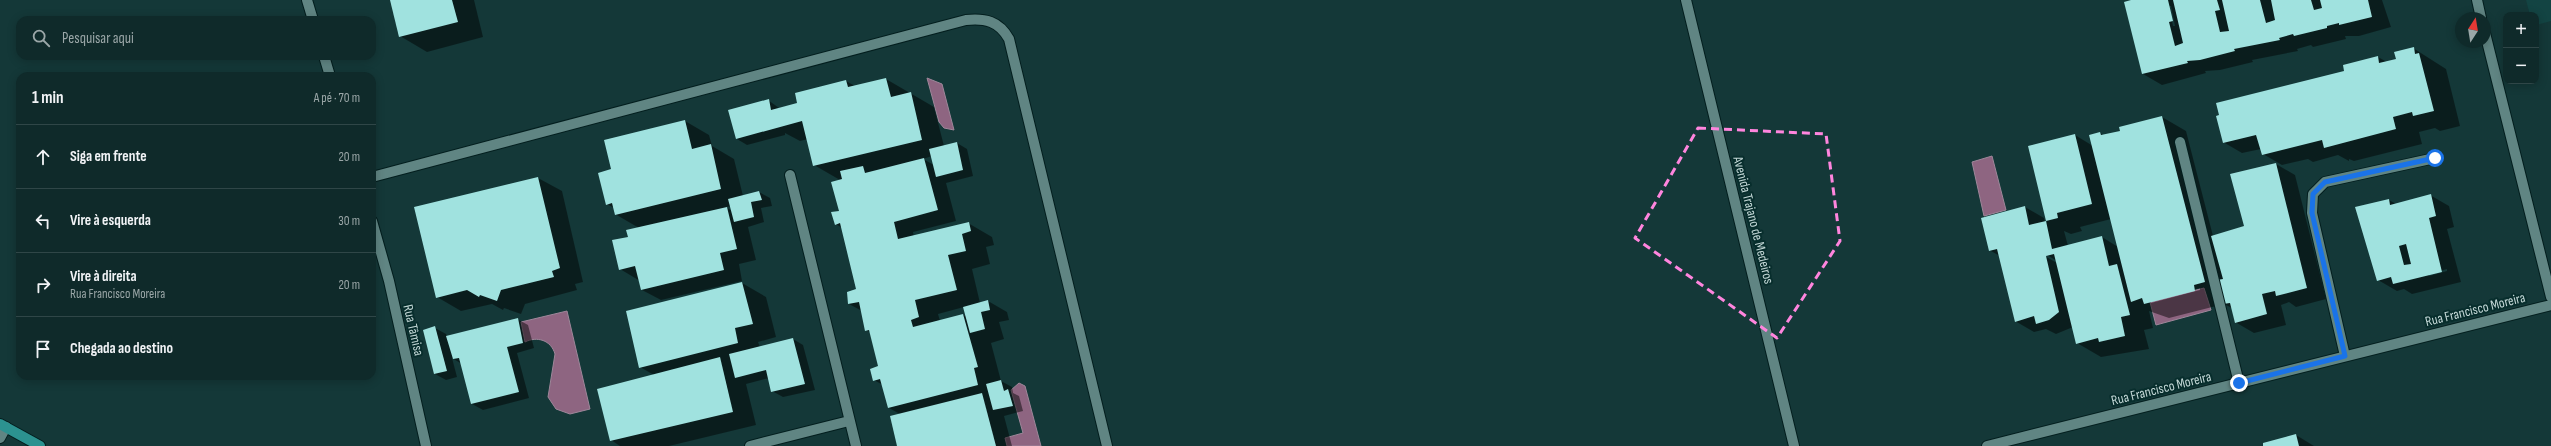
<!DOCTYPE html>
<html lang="pt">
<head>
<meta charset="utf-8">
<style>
  body { margin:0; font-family:"Sofia Sans Condensed",sans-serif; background:#183232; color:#f1f3f6 }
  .controls { position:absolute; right:12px; top:12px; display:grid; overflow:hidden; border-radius:8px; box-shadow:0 2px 10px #0003 }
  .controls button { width:36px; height:36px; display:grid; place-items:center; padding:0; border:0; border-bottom:1px solid #2f4647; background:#0f2a2a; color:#f1f3f6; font:20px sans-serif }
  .compass { position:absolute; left:2455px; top:12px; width:36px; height:36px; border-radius:50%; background:#0f2a2a; box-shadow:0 2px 10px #0003; rotate:12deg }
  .stop { position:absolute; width:12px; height:12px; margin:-9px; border:3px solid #1a73e8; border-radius:50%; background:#fff }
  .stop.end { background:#1a73e8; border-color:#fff; box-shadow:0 1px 4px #0008 }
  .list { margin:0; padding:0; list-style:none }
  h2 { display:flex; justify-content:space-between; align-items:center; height:52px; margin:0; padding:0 16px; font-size:17px }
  h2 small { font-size:13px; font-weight:400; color:#9ba7a8 }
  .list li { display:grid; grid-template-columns:26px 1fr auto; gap:12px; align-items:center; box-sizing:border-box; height:64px; padding:0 16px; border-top:1px solid #2f4647 }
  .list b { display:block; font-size:15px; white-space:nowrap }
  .list p { margin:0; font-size:13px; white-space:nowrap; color:#9ba7a8 }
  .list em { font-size:13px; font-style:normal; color:#9ba7a8 }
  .icon { flex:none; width:22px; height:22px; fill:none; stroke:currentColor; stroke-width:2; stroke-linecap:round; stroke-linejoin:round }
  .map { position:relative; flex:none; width:2551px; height:446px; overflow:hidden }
  .search { position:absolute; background:#0f2a2a; box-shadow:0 2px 10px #0003; left:16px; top:16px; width:360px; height:44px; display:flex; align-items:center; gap:10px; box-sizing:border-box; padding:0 14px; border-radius:12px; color:#9ba7a8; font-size:15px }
  .panel { position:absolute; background:#0f2a2a; box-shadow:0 2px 10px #0003; left:16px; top:72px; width:360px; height:308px; border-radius:12px }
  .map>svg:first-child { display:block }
</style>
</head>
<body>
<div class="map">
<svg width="2551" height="446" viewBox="0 0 2551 446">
  <rect width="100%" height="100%" fill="#143838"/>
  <polygon fill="#134443" points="2526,0 2551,0 2551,21 2536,25 2536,15 2530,15"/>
  <g fill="#8e6581" stroke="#9e879a">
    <polygon points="927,78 942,84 954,130 944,128 939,122"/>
    <polygon points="1992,156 2006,210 1984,216 1972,162"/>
    <polygon points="2204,288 2211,310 2156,325 2150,302"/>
    <path d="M567,311l23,98 -20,5 -14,-5 -8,-12 7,-43c-4,-14 -18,-18 -30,-12l-4,-20z"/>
    <polygon points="1019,383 1025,386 1041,446 1007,446 1005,438 1023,433 1011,390"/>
  </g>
  <g fill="#0007" fill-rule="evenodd">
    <polygon points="391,0 474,0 483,37 427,52 400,36"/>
    <path d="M2136,0h246l9,27 -32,9h-14l1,3 -33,8 -2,-2 -14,4 1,2 -46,9 1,2 -33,8 -15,1 1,2 -44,12 -19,-11zM2169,6h2l4,20h-2z"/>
    <polygon points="2413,48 2446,69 2460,126 2440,131 2435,128 2419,132 2422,144 2354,161 2349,159 2349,161 2338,155 2313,162 2308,159 2282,165 2263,154 2261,149 2242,153 2223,142 2346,71 2378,57 2387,62 2397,60"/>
    <path d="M886,79l48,28 10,39 13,-3 10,6 6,27 -27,7 10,38 -43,11 1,5 54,-14 24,14 2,8 -8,2 4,17 -18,5 8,34 8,-2 19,11 2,8 -10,2 5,17 -13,4 10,38 11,6 1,6 6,3 4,15 -19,5 8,30h-114l2,-32 -11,-6 -6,-23 -9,-5 5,-13 -9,-35 -4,-2 -4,-19 -13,-7 8,-14 -15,-62 -6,-4 4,-13v-31l-26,-15 -6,-26 -8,2 -15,-8v2l-38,10 -10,-6 31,-39 11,8 19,-4 48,-23 9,5zM932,156l2,9 -11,-6zM964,307l3,10 -4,-2 -23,6 -2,-7z"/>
    <path d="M2162,117l24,14 27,105 32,-10 31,-62 19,11 31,124 -30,8 -7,-5 -8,3 5,20 -32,8 -19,-11 -3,-14 -8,-4 -55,14 -20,-7 4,17 -9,2 5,19 -48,8 -24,-14 -4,-16 -17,7 -10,-5 -12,3 -19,-11 -15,-65 -11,-6 36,-43 19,11 1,5 2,-1 -18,-75 46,-12 18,11 7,-13 5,3 16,-4zM2111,219l7,28 -16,-10 -34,9 -4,-15 7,3 11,-3 -2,-4zM2042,252l15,9v2l-16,-9zM2200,288v2l-49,13v-2z"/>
    <path d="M685,121l24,14 3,11 22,13 9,37 16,-4 11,6 2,8 -11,2 3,14 -16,5 8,33 -17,4 3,17 -81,19 -19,-10 -2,-9 -20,-12 9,-32 10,-9 -24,-14 -1,-6 -7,-4 5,-34zM731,206l1,5 -6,-4z"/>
    <polygon points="538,178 562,191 583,282 575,284 577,290 525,304 521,314 504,308 503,310 492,304 461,311 437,297 416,208"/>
    <path d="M2430,195l19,11 5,21 -7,2 14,53 -49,12 -8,-5 -7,2 -19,-11 11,-80 7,4zM2447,269v2l-18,5v-2z"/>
    <polygon points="742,283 766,297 776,337 758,342 760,347 793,339 803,345 815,390 783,397 772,391 769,378 746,384 756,425 669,446 620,446 611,440 654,375 640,367"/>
    <polygon points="517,319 528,325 534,348 517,353 529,398 483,410 472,404 462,364 452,358 457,377 446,380 435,374 435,328 446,334 447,337"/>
    <polygon points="2296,435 2314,446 2265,446"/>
  </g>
  <g fill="#a0e2df" fill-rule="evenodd">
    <polygon points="390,0 452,0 458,22 399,37"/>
    <polygon points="2131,0 2168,0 2173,21 2169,22 2175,46 2183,43 2173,0 2217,0 2220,10 2215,11 2220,32 2229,31 2222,0 2260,0 2266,23 2275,20 2271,0 2311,0 2314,10 2322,8 2320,0 2368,0 2372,17 2339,25 2339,23 2327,26 2327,28 2294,36 2293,34 2279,38 2280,40 2234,49 2235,51 2200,60 2187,61 2188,63 2142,74 2124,2"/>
    <polygon points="2414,47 2415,54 2419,53 2434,111 2413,116 2412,112 2393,117 2396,129 2324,148 2322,140 2262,155 2256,135 2223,143 2216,116 2219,115 2216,103 2344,71 2343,65 2378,56 2379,63 2396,59 2394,52"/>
    <polygon points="886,78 891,97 911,92 922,140 813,166 802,121 736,139 728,110 769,99 771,110 797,103 795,93 846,80 848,87"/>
    <polygon points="2162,116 2205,282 2194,285 2195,291 2144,304 2142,298 2131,302 2089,135 2100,132 2101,135 2120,131 2119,127"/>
    <polygon points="685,120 692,149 711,144 721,189 615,215 612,203 606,205 598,173 611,169 604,140"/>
    <polygon points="2075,134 2092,204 2057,213 2058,218 2046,221 2028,146"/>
    <polygon points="957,142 963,170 936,177 929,149"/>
    <polygon points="924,158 938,210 894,222 898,239 969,222 971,231 962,234 966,251 948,255 957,290 915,300 919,317 911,320 913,327 963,314 978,367 974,368 978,385 888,408 880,379 873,381 870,369 878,366 869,330 865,331 859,302 848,304 847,292 856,289 840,223 835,225 831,212 839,211 831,182 842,179 840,171 863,166 865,173"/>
    <polygon points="2276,163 2307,288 2276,296 2275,291 2262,294 2267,314 2235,323 2230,303 2223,304 2217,280 2223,279 2211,236 2244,226 2230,174"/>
    <polygon points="538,177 560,268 552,271 554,277 501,290 497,301 480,295 479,297 467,290 436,298 414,207"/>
    <polygon points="759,191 762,200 751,202 754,217 734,222 728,199"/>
    <path d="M2431,194l5,22 -7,2 13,54 -49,12 -2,-7 -14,4 -22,-74 34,-8 1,6zM2406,244l5,20 -7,1 -5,-19z"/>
    <polygon points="2025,206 2029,225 2046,221 2052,249 2102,236 2109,266 2117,264 2130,315 2121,317 2125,336 2099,342 2098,338 2076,344 2054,254 2046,256 2059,312 2049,320 2036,324 2034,316 2015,322 1997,249 1989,251 1981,218"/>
    <polygon points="727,207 737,249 720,253 724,270 641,290 635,266 619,270 612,240 628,237 626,230"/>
    <polygon points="742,282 753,324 735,328 738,343 639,368 626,311"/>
    <polygon points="988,300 990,310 981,312 985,329 970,333 963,307"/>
    <polygon points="518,318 523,343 507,347 519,392 471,404 459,358 453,359 446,336"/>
    <polygon points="435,326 447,371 434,374 423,330"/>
    <polygon points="793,338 805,384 771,392 766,370 735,378 729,354"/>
    <polygon points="720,357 733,412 610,441 597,389"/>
    <polygon points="1001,380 1004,391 1008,389 1013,406 993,410 986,384"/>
    <polygon points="982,393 996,446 897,446 890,416"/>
    <polygon points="2296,434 2299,446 2263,446 2263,443"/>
  </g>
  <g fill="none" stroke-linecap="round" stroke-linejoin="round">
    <g stroke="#031e1e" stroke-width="12">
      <g id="minor">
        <polyline points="307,0 313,20"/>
        <polyline points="1686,0 1794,446"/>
        <polyline points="2477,0 2481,18"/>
        <polyline points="2485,33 2551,297"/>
        <polyline points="324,56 330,76"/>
        <polyline points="2180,142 2239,383"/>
        <polyline points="790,175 856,446"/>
        <path d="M372,177l594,-157c19,-2 33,1 43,19l98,407"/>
        <polyline points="372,221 389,281 426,446"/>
        <polyline points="2345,356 2312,213 2313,194 2325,182 2435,158"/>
        <polyline points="0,438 6,427"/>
        <polyline points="750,446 849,421"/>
        <polyline points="1987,446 2551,305"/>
      </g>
    </g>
    <g stroke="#031e1e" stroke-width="12">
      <polyline id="major" points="0,424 40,446"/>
    </g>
    <use href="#minor" stroke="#608583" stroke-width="10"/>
    <use href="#major" stroke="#2c9290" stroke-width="10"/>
  </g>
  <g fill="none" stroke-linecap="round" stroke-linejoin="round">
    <polyline stroke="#1a73e8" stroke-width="5" points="2239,383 2345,356 2312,213 2313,194 2325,182 2435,158"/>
  </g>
  <path fill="none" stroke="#ff85de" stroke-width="3" stroke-dasharray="8 5" stroke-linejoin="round" d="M1698,128l128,6 14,107 -63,97 -142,-100z"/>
  <g text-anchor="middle" stroke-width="4" stroke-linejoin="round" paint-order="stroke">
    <g font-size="14" fill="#c3d7d6" stroke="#082e2d">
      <text transform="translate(1754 220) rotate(76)" y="5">Avenida Trajano de Medeiros</text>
      <text transform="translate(2475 309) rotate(-14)" y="5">Rua Francisco Moreira</text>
      <text transform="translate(414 330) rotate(77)" y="5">Rua Tâmisa</text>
      <text transform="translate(2161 388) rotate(-14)" y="5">Rua Francisco Moreira</text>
    </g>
  </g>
</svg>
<div class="controls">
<button>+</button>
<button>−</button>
</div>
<svg class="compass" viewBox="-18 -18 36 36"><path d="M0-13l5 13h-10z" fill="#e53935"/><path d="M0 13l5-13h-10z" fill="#9ba7a8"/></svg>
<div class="stop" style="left:2435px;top:158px"></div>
<div class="stop end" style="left:2239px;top:383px"></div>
<div class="search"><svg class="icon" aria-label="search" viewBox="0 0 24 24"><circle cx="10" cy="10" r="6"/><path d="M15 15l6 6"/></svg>Pesquisar aqui</div>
<section class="panel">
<h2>1 min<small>A pé · 70 m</small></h2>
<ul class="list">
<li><svg class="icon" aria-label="ahead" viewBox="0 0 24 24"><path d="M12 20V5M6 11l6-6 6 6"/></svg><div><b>Siga em frente</b></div><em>20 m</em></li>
<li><svg class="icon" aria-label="left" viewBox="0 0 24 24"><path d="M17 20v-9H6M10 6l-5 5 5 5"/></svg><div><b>Vire à esquerda</b></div><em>30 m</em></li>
<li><svg class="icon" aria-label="right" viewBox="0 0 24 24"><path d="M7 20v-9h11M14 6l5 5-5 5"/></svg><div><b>Vire à direita</b><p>Rua Francisco Moreira</p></div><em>20 m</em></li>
<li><svg class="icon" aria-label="arrive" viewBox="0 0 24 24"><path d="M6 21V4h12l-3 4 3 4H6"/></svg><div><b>Chegada ao destino</b></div></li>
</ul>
</section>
</div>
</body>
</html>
